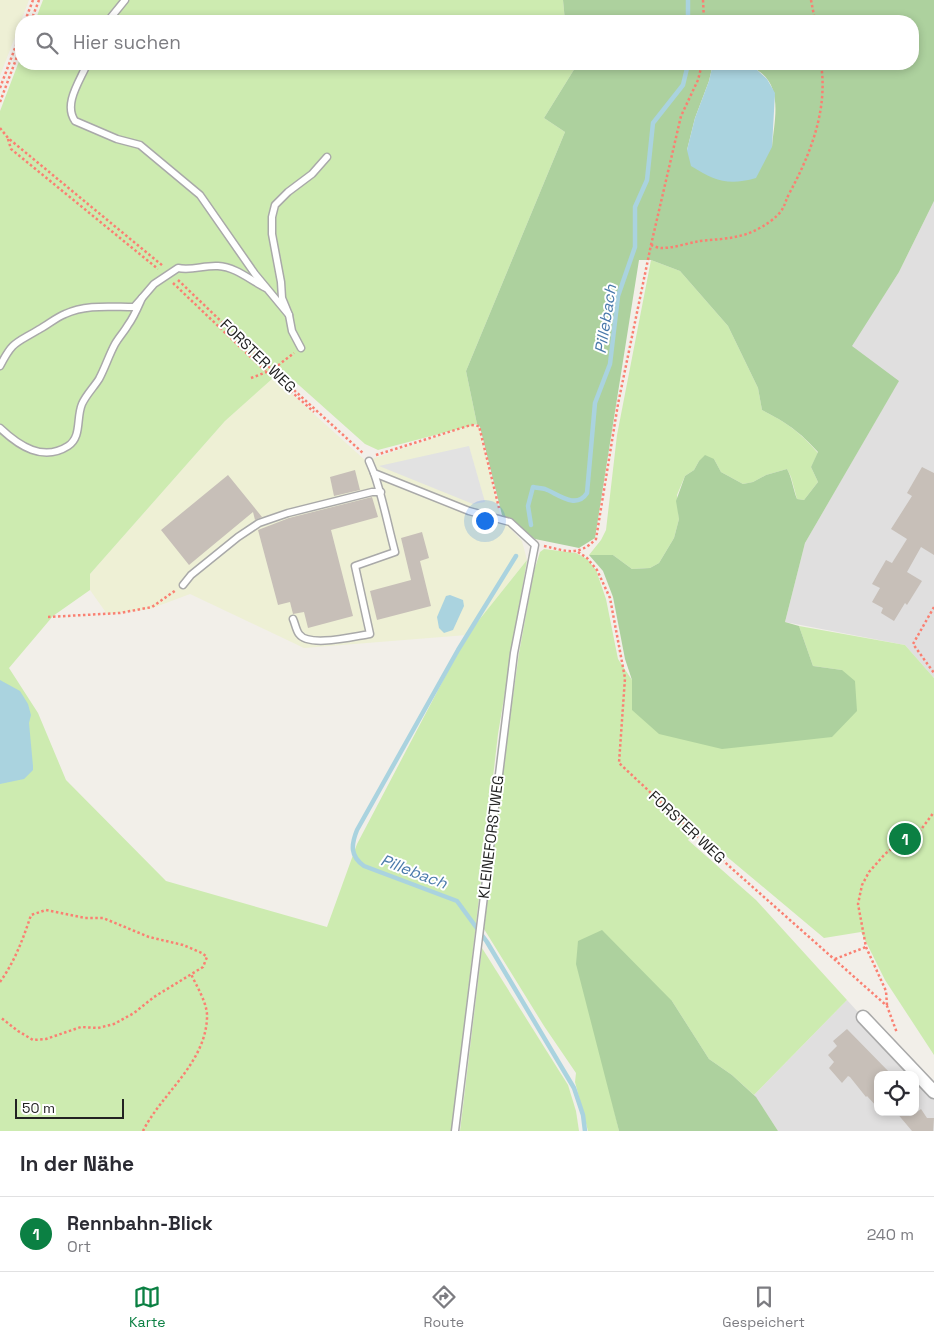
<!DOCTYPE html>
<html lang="de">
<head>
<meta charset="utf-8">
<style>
  body { margin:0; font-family:"Space Grotesk",sans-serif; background:#f7f7f7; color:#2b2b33 }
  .controls { position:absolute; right:15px; bottom:15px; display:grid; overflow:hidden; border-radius:10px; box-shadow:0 2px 8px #0003 }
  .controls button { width:45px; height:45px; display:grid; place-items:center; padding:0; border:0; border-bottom:1px solid #e1e1e2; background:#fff; color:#2b2b33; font:25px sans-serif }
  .scale { position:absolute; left:15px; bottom:12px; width:109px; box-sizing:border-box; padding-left:5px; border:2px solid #222; border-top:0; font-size:14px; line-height:18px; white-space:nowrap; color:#222; -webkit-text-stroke:4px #fff; paint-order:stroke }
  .you { position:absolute; left:484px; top:520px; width:18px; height:18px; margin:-12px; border:4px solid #fff; border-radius:50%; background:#1a73e8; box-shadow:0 0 0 8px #1a73e833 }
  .badge { display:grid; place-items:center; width:32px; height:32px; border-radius:50%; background:#0b8043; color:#fff; font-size:16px; font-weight:700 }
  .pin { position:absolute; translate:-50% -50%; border:2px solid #fff; box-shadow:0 1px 5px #0006 }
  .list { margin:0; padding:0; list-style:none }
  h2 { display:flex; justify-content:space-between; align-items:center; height:65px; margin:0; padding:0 20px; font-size:21px }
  h2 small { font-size:16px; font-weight:400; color:#7c7c81 }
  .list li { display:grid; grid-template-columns:32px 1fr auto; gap:15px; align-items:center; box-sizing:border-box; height:75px; padding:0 20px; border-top:1px solid #e1e1e2 }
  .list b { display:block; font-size:19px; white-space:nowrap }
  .list p { margin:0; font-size:16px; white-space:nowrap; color:#7c7c81 }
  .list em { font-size:16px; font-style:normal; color:#7c7c81 }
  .icon { flex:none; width:28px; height:28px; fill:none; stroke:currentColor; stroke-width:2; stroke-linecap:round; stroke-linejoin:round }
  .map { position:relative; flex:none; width:934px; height:1131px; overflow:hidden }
  .search { position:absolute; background:#fff; box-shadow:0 2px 8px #0003; left:15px; right:15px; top:15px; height:55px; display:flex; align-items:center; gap:12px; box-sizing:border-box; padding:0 18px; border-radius:20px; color:#7c7c81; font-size:19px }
  .sheet { height:140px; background:#fff }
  nav { display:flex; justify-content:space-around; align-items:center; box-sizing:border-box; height:70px; border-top:1px solid #e1e1e2; background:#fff; font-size:14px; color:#7c7c81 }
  nav a { display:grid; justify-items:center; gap:2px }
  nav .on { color:#0b8043 }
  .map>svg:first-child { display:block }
</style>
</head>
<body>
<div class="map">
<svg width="934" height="1131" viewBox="0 0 934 1131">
  <rect width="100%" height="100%" fill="#f2efe9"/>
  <g fill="#e0dfdf">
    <polygon points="934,201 934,678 905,645 785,622 805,543 898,382 851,346 899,272"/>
    <polygon points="847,1000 915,1075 878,1075 878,1112 915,1112 915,1075 934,1096 934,1131 778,1131 754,1095"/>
  </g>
  <g fill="#eef0d5">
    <polygon points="0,0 29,0 0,76"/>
    <polygon points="273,377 366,461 472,425 479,427 500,514 471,509 469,513 506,524 522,541 527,560 467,635 304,648 190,594 150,609 107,614 90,590 90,574 225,421"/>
  </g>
  <g fill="#cdebb0">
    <polygon points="43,0 563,0 565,21 35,21"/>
    <polygon points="21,56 21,64 574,64 575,68 544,118 565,132 466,371 477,424 378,450 365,444 282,370 225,421 90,574 90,590 53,616 9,668 38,713 66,780 166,881 327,927 357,844 467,635 527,560 498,734 452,1131 0,1131 0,111"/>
    <path d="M651,260l29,11 48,55 30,62 4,22c25,13 37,21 56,43l-7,14 7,15 -14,18 -7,-1 -6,-22 -4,-8 -21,6 -13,7 -10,2 -22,-12 -7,-13 -15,2 -5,9 -9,6 -8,19 2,24 -5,19 -15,25 -9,5 -18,1 -19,-14h-24l12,-15 5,-10 11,-95z"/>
    <polygon points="544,549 576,553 587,559 596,570 606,599 618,659 632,680 632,710 842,670 813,666 799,626 905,645 934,678 934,1055 885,980 861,932 824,938 695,830 688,840 756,900 847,1000 754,1095 732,1075 709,1059 672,1001 609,1088 619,1131 588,1131 575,1082 576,1073 544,1026 484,929 501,782 519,653 534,571 540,552"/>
    <polygon points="482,948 568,1085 576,1111 579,1131 460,1131"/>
  </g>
  <g fill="#add19e">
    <path d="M563,0h371v201l-35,71 -47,74 47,35 -94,162 -20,79 14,4 14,40 29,4 13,11 2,30 -25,26 -110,12 -63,-15 -27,-24v-30l-7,-21 -12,-62 -10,-26 -14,-16h24l19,14 18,-1 9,-5 15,-25 5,-19 -3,-18 9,-25 9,-6 5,-9 6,-6 9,4 7,13 22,12 10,-2 13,-7 21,-6c5,9 6,20 10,30l7,1 14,-18 -7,-15 7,-15c-19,-21 -31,-29 -56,-42l-4,-22 -30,-62 -48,-55 -29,-11h-12l-44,278 -16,10 -44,-9 -33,-24 -22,-88 -3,-3 -11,-53 99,-239 -21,-14 31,-50 -1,-4h155l-17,4 -3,13 -14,37 -8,32 85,-3c2,-25 12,-61 -15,-77 -5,-3 -13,-4 -19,-6h175v-43h-348z"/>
    <polygon points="602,930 672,1001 709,1059 732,1075 756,1097 778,1131 619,1131 576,964 578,941"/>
  </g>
  <polygon fill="#e2e2e2" points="469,446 485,502 473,504 379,466"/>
  <g fill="#aad3df">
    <path d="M729,64h9l19,6 10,9 8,14 -3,54 -16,31c-28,8 -41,3 -65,-12l-4,-16 8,-32 14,-37 3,-13z"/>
    <polygon points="450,595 463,600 464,606 453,630 444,633 439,628 437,617 446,596"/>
    <polygon points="0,680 20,691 28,704 31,715 29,723 33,766 33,770 24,779 0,784"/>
  </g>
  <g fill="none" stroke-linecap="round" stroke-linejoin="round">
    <g stroke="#aad3df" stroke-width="4.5">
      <polyline points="688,0 688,21"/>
      <path d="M531,525l-3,-19 5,-19c3,1 8,1 12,2 13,5 31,21 42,4l8,-90 15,-39 8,-68 17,-49v-40l12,-27 6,-57 30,-38 5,-21"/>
      <path d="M516,556l-58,94 -101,180c-6,15 -7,26 7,36l93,35 30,41 87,146 9,27 2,16"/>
    </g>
  </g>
  <g fill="#c7bfb8">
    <polygon points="922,467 934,473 934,555 921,547 907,572 922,581 907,605 905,603 894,621 881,613 883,608 872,602 880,588 872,584 886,560 892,563 907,539 891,529 912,496 907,493"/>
    <polygon points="355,470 360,490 334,496 330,477"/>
    <polygon points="228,475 262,517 255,520 253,512 189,565 161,530"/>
    <polygon points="372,497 378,517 331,530 353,616 308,628 304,612 293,614 290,602 278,605 258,530 289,518"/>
    <polygon points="422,532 429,558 420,561 431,606 377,620 370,591 411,580 401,538"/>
    <polygon points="847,1029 892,1075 878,1075 878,1108 867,1096 866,1097 850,1077 848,1076 842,1083 829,1068 834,1062 828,1055 837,1046 833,1041"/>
    <polygon points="921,1109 927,1118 934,1118 933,1131 912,1131 896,1112 917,1112"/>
  </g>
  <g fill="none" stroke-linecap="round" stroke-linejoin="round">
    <g stroke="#a9a9a9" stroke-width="9">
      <g id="lane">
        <polyline points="108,21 125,0"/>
        <path d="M87,64c-7,17 -24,40 -12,57l42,18 23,6 60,50 55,79 34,41"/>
        <path d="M142,298l12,-14 24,-16c14,3 26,-3 40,-2 18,1 32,14 48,22"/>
        <polyline points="301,348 292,331 289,315 282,298 281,282 272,234 272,217 275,205 288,192 312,174 327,157"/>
        <path d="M0,366c13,-25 15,-22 38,-36 10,-5 17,-12 27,-16 21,-10 45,-7 69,-7l8,-9c-4,9 -8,19 -14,27 -4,7 -9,12 -13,19 -6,11 -10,24 -16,35 -5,8 -13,16 -17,25 -6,14 0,33 -14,42 -25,16 -49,0 -68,-18"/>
        <polyline points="369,461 374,473 469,511 510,522 535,545 514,653 455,1131"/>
        <polyline points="183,585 191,575 238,537 259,523 288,513 372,492 381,492"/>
        <path d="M293,619c2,4 3,11 6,15 10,14 56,2 71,0l-15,-68 40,-14c-7,-26 -12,-53 -21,-79"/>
      </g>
    </g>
    <g stroke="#a9a9a9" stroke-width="15">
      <polyline id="street" points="863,1017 934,1092"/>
    </g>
    <g stroke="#fa8072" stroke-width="2.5" stroke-dasharray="2.5 2.5" stroke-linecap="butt">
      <polyline points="703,0 704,21"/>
      <polyline points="811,0 815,21"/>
      <polyline points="25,21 33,0"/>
      <polyline points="31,21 39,0"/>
      <polyline points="0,88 21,32"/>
      <polyline points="0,102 21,46"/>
      <polyline points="0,128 8,138 163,266"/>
      <polyline points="8,139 11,149 158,269"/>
      <path d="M651,245c3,1 7,3 11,3 12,0 26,-5 38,-7 29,-3 47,-2 72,-21 14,-11 11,-15 18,-28 21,-39 38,-83 31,-128"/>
      <polyline points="178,280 272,370 364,454"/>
      <polyline points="173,283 260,366 274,376 314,412"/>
      <polyline points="251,378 272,370 294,353"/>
      <polyline points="376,455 471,425 479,426 499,508"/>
      <path d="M544,546c23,5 34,11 52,-7l22,-135 33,-159 30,-129 17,-36 4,-16"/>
      <polyline points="578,552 587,558 597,570 610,598 625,678 619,763 729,866 887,1006 897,1033"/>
      <polyline points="934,607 913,644 934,673"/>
      <polyline points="48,617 120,613 152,607 176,590"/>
      <polyline points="835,959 866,947"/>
      <path d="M0,982c15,-21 23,-43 31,-67l15,-5 39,8h18l46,19 34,8 19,8 5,4 -4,10 -49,30 -20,16 -20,11 -16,4 -17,-1 -35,12 -13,1 -15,-9 -18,-14"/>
      <polyline points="887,1005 886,991 866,947 858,904 862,885 869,872 885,854 905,839 920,831 934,812"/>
      <path d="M143,1131c19,-38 62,-67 64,-113 1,-14 -10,-31 -16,-44"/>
    </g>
    <use href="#lane" stroke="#fff" stroke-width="6"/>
    <use href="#street" stroke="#fff" stroke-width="12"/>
  </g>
  <g text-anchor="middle" stroke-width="4" stroke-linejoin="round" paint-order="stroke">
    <g font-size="15" fill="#222" stroke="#fff">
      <text transform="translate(258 356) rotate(44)" y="5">FORSTER WEG</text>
      <text transform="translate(687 827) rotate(43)" y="5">FORSTER WEG</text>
      <text transform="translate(491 837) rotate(-83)" y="5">KLEINEFORSTWEG</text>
    </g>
    <g font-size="16" font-style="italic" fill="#4a7aab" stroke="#fff">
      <text transform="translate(605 319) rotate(-81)" y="6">Pillebach</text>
      <text transform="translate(414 871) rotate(21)" y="6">Pillebach</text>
    </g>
  </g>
</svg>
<div class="controls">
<button><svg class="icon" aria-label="locate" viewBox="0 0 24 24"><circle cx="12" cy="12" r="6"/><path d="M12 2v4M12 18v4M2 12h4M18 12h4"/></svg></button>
</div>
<div class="scale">50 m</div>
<div class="you"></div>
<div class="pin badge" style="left:905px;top:839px">1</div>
<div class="search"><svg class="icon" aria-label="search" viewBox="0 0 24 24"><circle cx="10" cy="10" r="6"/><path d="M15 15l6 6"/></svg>Hier suchen</div>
</div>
<section class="sheet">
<h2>In der Nähe<small></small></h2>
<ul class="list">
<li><span class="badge">1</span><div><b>Rennbahn-Blick</b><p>Ort</p></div><em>240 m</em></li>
</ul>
</section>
<nav>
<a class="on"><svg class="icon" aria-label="map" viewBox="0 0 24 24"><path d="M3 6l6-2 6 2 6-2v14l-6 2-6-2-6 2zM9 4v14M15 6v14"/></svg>Karte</a>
<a><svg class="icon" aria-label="directions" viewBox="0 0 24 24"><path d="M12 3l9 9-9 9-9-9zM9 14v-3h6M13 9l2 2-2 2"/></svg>Route</a>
<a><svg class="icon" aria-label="saved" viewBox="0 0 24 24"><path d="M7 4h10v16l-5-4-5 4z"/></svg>Gespeichert</a>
</nav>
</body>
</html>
